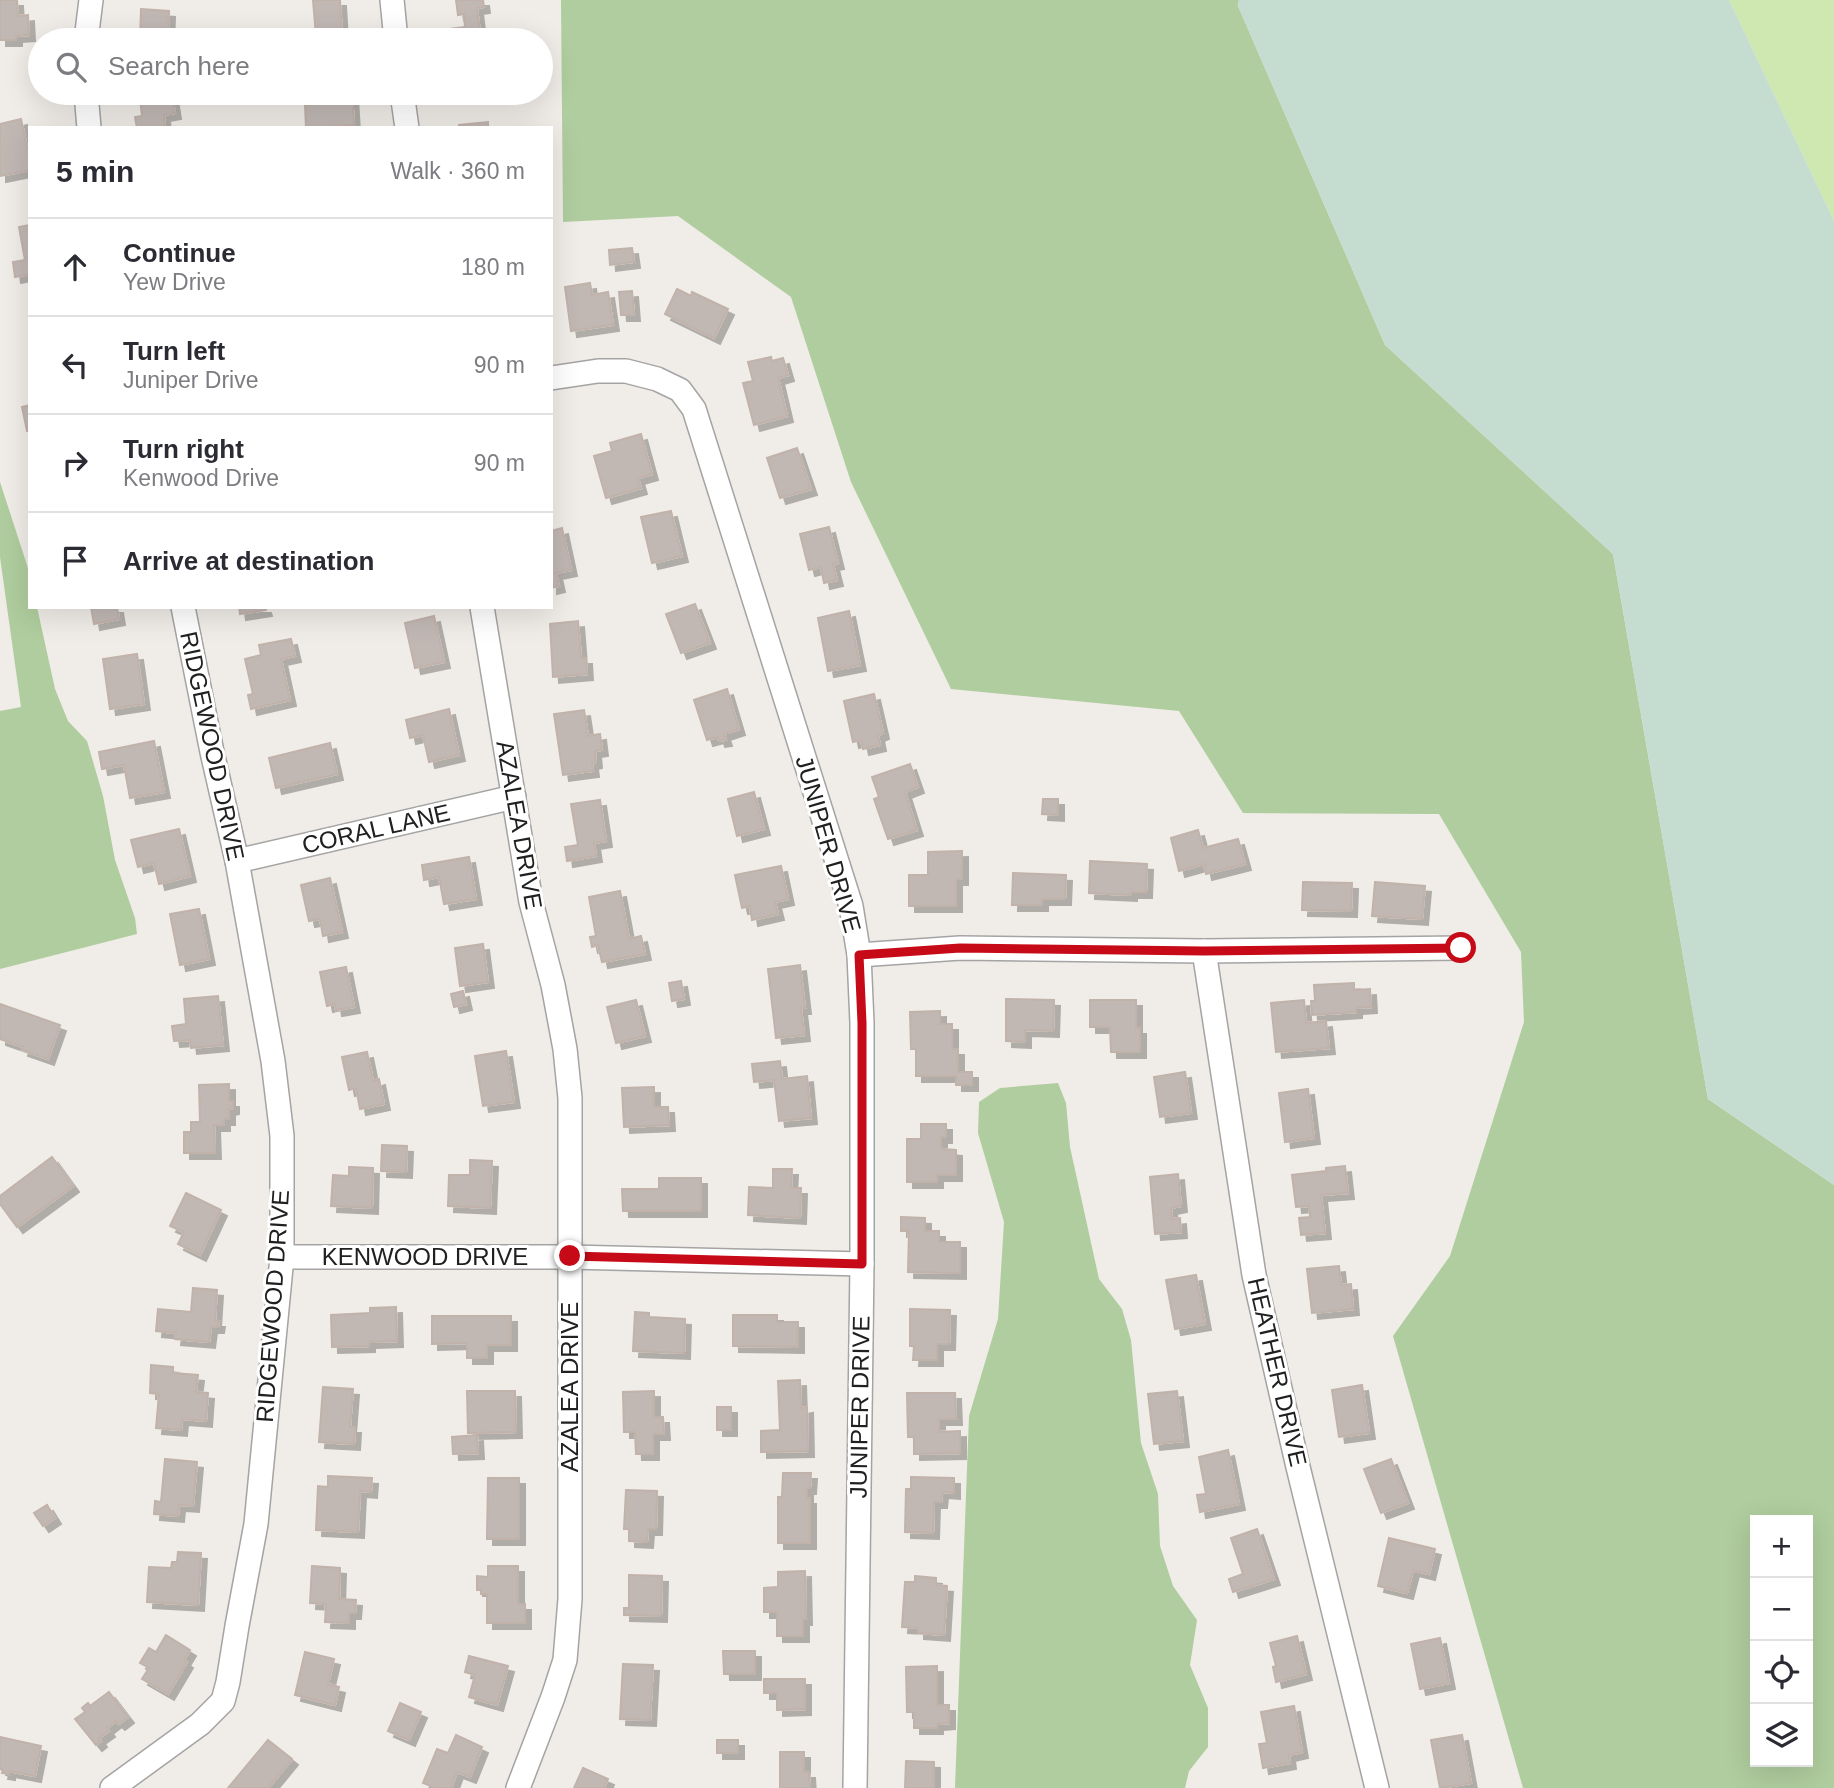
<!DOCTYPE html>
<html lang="en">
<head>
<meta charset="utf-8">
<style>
  body { margin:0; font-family:Helvetica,sans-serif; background:#f7f7f7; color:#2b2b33 }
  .controls { position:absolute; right:21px; bottom:21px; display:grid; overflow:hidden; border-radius:0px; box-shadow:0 7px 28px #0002 }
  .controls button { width:63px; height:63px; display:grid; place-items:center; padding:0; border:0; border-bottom:2px solid #e1e1e2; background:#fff; color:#2b2b33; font:35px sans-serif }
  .stop { position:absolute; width:21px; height:21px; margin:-16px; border:5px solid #c70a17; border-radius:50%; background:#fff }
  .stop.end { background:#c70a17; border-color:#fff; box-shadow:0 2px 7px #0008 }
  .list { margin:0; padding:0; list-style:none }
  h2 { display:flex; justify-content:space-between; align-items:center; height:91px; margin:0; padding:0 28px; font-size:30px }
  h2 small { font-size:23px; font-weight:400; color:#7c7c81 }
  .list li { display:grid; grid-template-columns:46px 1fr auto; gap:21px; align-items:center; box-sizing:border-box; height:98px; padding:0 28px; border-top:2px solid #e1e1e2 }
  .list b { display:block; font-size:26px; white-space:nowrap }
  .list p { margin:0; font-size:23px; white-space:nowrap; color:#7c7c81 }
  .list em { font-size:23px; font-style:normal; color:#7c7c81 }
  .icon { flex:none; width:38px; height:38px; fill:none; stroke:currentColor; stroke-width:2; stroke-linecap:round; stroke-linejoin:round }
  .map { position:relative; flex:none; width:1834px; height:1788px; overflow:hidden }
  .search { position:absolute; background:#fff; box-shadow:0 7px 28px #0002; left:28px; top:28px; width:525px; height:77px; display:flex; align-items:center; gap:18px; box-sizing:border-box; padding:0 24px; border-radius:38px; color:#7c7c81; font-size:26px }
  .panel { position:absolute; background:#fff; box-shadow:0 7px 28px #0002; left:28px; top:126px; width:525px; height:483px; border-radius:0px }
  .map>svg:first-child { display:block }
</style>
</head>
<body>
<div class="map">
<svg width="1834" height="1788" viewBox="0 0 1834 1788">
  <defs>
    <filter id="shadow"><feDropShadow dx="6" dy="6" stdDeviation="0" flood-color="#0004"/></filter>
  </defs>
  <rect width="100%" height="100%" fill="#f0ece7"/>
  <polygon fill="#cfe7b0" points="1729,0 1834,0 1834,221"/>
  <g fill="#afcd9e" fill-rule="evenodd">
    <path d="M561,0h678l-1,6 147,339 228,209 95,545 126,86v603h-311l-130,-452 57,-80 74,-234 -3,-70 -82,-138 -196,-1 -64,-102 -228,-22 -100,-207 -60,-185 -113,-81 -115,6zM1755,1520h53v242h-53z"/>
    <polygon points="0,482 27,565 30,575 30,607 37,607 55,689 68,721 87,741 103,796 115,860 135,918 137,934 0,969 0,711 21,707 0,557"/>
    <polygon points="1058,1083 1066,1103 1070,1147 1099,1279 1122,1309 1131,1340 1141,1443 1158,1494 1160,1546 1173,1586 1197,1620 1190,1665 1208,1708 1208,1747 1189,1771 1185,1788 955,1788 969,1416 998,1319 1004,1222 978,1133 979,1102 1000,1088"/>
  </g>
  <polygon fill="#c5ddd0" points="1239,0 1729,0 1834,221 1834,1185 1708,1099 1613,554 1385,345 1238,6"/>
  <g fill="#c1b8b4" stroke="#c1b2aa" stroke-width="2" filter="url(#shadow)">
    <polygon points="0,0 17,0 18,16 28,15 29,35 16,36 16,40 0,40"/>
    <polygon points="313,0 340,0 342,34 316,36"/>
    <polygon points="456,0 483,0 484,7 477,8 481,40 450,40 448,29 465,27 464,14 458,15"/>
    <polygon points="141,9 169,11 168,40 140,40"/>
    <polygon points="320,93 352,93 354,125 306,128 305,105 321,104"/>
    <polygon points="172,95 175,113 164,115 165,128 137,128 135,117 142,116 140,99"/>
    <polygon points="21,119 27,148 30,148 30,170 0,176 0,124"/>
    <polygon points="488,122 488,128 459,128 459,125"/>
    <polygon points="30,225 30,274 15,277 13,262 25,260 19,227"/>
    <polygon points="632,248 634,262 610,265 609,250"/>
    <polygon points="590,283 592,295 608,292 613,325 571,331 565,287"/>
    <polygon points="677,289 691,296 692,292 728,309 714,338 665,314"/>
    <polygon points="632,291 634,315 621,315 619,292"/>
    <polygon points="771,357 772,361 783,358 788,375 778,378 787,416 754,425 743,383 753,381 748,362"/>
    <polygon points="30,405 30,431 27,431 22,407"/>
    <polygon points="641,434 652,474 638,478 641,488 606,498 594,456 612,451 610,443"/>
    <polygon points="797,448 811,489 780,498 767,458"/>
    <polygon points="671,511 682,556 652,563 641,517"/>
    <polygon points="829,527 838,563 833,564 837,580 824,583 821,567 809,570 800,534"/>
    <polygon points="562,528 571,570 556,573 559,586 551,588 551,531"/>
    <polygon points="695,604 710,643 681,653 666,614"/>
    <polygon points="91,607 117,607 119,619 94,624"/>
    <polygon points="239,607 265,607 266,610 240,614"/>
    <polygon points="849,611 860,665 828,671 818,618"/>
    <polygon points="434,616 444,662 415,668 405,623"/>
    <polygon points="578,621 581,658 586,658 587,674 553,677 550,624"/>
    <polygon points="291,639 295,656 281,659 290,700 251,709 248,695 253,694 245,659 261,655 259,645"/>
    <polygon points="137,654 144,704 110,709 103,659"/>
    <polygon points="727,689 739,729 724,734 726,740 719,741 718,737 707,740 694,700"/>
    <polygon points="874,694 883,733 878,735 880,745 863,749 861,740 853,742 844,701"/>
    <polygon points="449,709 459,755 429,762 423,735 410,738 406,720"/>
    <polygon points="584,710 588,736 600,734 602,750 595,751 596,762 592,763 593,771 563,775 554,714"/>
    <polygon points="154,741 164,792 130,798 124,765 102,769 99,752"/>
    <polygon points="330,743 337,774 276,788 269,758"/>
    <polygon points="910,764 918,787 905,792 917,830 888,839 874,799 879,797 872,777"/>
    <polygon points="754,792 764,829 737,836 728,799"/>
    <polygon points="1043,799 1058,799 1058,815 1042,814"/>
    <polygon points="600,800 606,841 594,843 596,856 567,861 565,847 578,845 571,804"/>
    <polygon points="179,829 190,876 159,884 154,863 138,867 131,840"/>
    <polygon points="1198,830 1203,848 1238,839 1245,864 1206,874 1204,864 1179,871 1171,838"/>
    <polygon points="962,851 962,879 956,879 956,906 909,906 909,875 928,875 928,852"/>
    <polygon points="469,857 476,899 444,904 439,877 424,880 422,865"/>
    <polygon points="1090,861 1147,864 1146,892 1131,892 1131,895 1089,893"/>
    <polygon points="781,866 788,899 775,902 778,914 752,920 750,906 742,908 735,875"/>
    <polygon points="1013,873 1066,875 1065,899 1042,899 1042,905 1012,905"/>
    <polygon points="330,878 342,932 323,936 320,919 309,921 301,885"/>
    <polygon points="1303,882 1352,883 1351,911 1302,910"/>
    <polygon points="1375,882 1425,886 1422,919 1372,916"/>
    <polygon points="620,891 629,939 641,936 645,954 602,962 598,945 592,947 590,937 596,936 589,897"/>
    <polygon points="199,909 209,959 180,965 170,914"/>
    <polygon points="483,944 488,982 460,986 455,948"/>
    <polygon points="800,965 805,1008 801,1008 804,1035 776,1038 768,969"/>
    <polygon points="346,967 354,1007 336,1010 335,1004 327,1006 320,972"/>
    <polygon points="681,981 684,999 672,1001 669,983"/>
    <polygon points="1354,983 1354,990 1370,989 1371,1007 1356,1008 1356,1012 1312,1015 1311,1001 1315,1001 1314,985"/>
    <polygon points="463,991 466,1004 454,1007 451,994"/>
    <polygon points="218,996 223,1045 191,1048 190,1040 174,1041 172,1026 186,1024 184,999"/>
    <polygon points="1006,999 1054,1000 1053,1031 1025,1030 1025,1042 1006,1041"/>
    <polygon points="636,1000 645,1036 616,1043 607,1007"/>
    <polygon points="1090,1000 1136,1000 1136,1028 1140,1028 1140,1052 1111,1052 1110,1027 1090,1027"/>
    <polygon points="1304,1000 1306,1023 1326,1021 1329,1048 1276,1052 1271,1003"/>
    <polygon points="0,1004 60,1025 48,1059 22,1050 23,1047 0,1039"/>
    <polygon points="940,1011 940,1024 952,1024 952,1049 958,1049 958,1072 972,1072 972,1085 956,1085 956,1076 916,1076 916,1049 911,1049 910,1012"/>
    <polygon points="506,1051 514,1102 483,1106 475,1056"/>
    <polygon points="367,1052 373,1081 379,1079 384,1104 360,1109 356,1088 349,1090 342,1057"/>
    <polygon points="780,1061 782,1079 807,1076 811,1118 779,1121 774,1080 754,1082 752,1064"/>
    <polygon points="1185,1072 1191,1113 1160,1117 1154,1077"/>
    <polygon points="229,1084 229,1101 233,1101 233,1108 229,1109 229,1119 224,1119 224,1125 214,1125 215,1153 184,1153 184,1132 191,1132 191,1122 200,1122 199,1085"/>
    <polygon points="654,1087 654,1107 668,1107 669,1125 624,1127 622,1088"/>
    <polygon points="1308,1089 1314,1138 1285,1142 1279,1093"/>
    <polygon points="921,1124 946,1124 946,1137 941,1137 941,1149 956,1150 956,1175 937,1175 937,1182 907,1182 907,1139 921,1139"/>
    <polygon points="382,1145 407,1146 406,1172 381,1171"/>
    <polygon points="52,1157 73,1186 17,1227 0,1204 0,1196"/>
    <polygon points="470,1160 492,1161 490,1208 448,1206 449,1175 470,1175"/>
    <polygon points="1345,1166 1348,1193 1321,1195 1325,1233 1301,1235 1299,1218 1310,1217 1309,1206 1296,1207 1292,1175 1326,1171 1326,1168"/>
    <polygon points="349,1167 373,1168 372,1208 331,1206 333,1175 349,1176"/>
    <polygon points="773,1169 792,1169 791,1188 801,1188 800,1218 748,1215 749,1187 773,1188"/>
    <polygon points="1178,1174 1181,1206 1171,1208 1172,1219 1180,1218 1181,1232 1155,1234 1150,1177"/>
    <polygon points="659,1178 701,1178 701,1211 623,1211 622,1189 659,1189"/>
    <polygon points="186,1193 221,1210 200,1255 178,1244 184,1232 170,1226"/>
    <polygon points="901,1217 925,1218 925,1231 939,1231 939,1242 960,1242 960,1273 908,1272 909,1231 901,1231"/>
    <polygon points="1339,1266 1341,1285 1351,1284 1353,1309 1312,1313 1307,1269"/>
    <polygon points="1196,1275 1205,1324 1175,1329 1166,1280"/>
    <polygon points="193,1288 217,1290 215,1321 219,1321 218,1327 211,1327 209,1342 175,1339 176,1333 156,1331 158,1309 191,1312"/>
    <polygon points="396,1307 397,1341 369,1342 369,1346 332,1347 331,1315 370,1313 370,1308"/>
    <polygon points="910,1309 950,1310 949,1344 937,1344 937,1360 913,1360 914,1346 910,1346"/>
    <polygon points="635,1312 649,1313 649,1317 685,1319 684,1353 633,1351"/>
    <polygon points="733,1315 777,1315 777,1322 798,1322 798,1347 733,1346"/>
    <polygon points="432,1316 511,1316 511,1345 487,1345 487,1358 467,1358 467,1343 432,1344"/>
    <polygon points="151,1365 173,1367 173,1373 198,1375 196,1392 208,1393 206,1421 182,1419 181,1430 156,1428 159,1394 150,1393"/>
    <polygon points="800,1380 801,1408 807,1407 808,1451 761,1452 761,1431 780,1430 778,1381"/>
    <polygon points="1362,1385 1369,1433 1339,1437 1332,1390"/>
    <polygon points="323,1387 353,1389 350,1427 355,1427 354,1444 319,1442"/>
    <polygon points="467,1391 515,1391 516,1432 468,1433"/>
    <polygon points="654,1391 654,1417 663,1417 664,1434 653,1434 653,1454 636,1454 635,1432 624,1432 623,1392"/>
    <polygon points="1177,1391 1183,1441 1154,1444 1148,1394"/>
    <polygon points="907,1393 955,1393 956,1419 939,1419 939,1432 960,1431 960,1453 914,1454 914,1437 908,1437"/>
    <rect x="717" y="1407" width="14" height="23"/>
    <polygon points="477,1435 478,1453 453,1454 452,1437"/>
    <polygon points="1228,1450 1239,1504 1200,1512 1197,1495 1206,1494 1199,1457"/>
    <polygon points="165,1459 197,1462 193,1506 179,1505 178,1516 154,1514 155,1501 161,1502"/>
    <polygon points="1391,1459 1408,1503 1381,1513 1364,1469"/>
    <polygon points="783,1473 811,1473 810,1488 807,1488 807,1498 810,1498 810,1543 778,1543 778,1497 782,1497"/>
    <polygon points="328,1476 372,1478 371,1492 360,1491 358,1532 316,1530 318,1486 328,1487"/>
    <polygon points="911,1477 954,1478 954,1493 942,1492 941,1502 934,1502 933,1533 905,1532 906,1489 911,1489"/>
    <polygon points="488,1478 519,1478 519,1539 487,1539"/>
    <polygon points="626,1490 657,1491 656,1529 648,1529 647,1542 629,1541 629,1529 624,1529"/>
    <polygon points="47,1505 55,1518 43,1526 34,1513"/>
    <polygon points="1257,1529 1274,1579 1233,1592 1229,1579 1243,1574 1231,1538"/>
    <polygon points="1389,1538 1435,1549 1429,1574 1413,1570 1407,1593 1378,1586"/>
    <polygon points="178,1552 201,1553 198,1605 147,1602 149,1567 171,1568 172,1562 177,1562"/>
    <polygon points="312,1566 340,1568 339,1599 356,1600 355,1613 349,1613 349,1623 325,1622 326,1604 310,1603"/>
    <polygon points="488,1566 518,1566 518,1604 525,1604 525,1623 487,1623 487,1594 481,1594 481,1590 477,1590 477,1576 488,1577"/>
    <polygon points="805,1571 806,1619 803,1619 803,1636 777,1636 777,1612 764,1612 764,1588 778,1587 778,1572"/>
    <polygon points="629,1575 662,1576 661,1616 624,1615 624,1608 629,1608"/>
    <polygon points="915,1576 936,1578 936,1585 947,1586 944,1635 918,1633 918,1628 902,1627 905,1582 915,1582"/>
    <polygon points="166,1635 190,1650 184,1660 187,1662 168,1694 142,1679 149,1668 140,1663 149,1648 156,1652"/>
    <polygon points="1297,1636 1306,1674 1276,1682 1273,1667 1276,1666 1270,1643"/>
    <polygon points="1440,1638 1449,1683 1420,1689 1411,1644"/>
    <polygon points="723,1651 755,1651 755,1674 724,1674"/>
    <polygon points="305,1652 334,1659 328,1684 339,1687 335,1705 295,1695"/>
    <polygon points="469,1656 508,1666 497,1705 469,1697 475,1675 465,1672"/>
    <polygon points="623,1664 653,1665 650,1720 620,1719"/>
    <polygon points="937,1666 937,1705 949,1705 949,1723 937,1724 937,1728 914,1728 914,1712 907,1712 906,1667"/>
    <polygon points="764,1679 805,1679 805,1709 777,1710 777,1693 764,1693"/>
    <polygon points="109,1692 128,1717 119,1724 116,1721 107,1728 109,1731 99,1738 101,1741 96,1745 75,1719 85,1712 82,1708 88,1703 90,1706"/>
    <polygon points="400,1703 421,1712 409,1740 388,1731"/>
    <polygon points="1294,1706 1302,1752 1289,1755 1290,1763 1263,1768 1259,1744 1267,1743 1261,1712"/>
    <polygon points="456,1735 482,1747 470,1777 457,1772 451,1788 436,1788 423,1783 437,1749 448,1753"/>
    <polygon points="1462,1735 1471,1783 1440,1788 1431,1740"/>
    <polygon points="0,1737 41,1746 35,1776 9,1771 9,1774 2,1773 3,1770 0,1769"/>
    <polygon points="268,1740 292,1759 268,1788 228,1788"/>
    <rect x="717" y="1740" width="21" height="13"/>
    <polygon points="780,1752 804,1752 804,1772 809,1772 810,1788 780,1788"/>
    <polygon points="906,1761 934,1762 934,1788 905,1788"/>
    <polygon points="583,1768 608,1779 604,1788 574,1788"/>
  </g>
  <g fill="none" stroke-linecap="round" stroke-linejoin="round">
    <g stroke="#a4a4a4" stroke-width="26">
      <g id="street">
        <polyline points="392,0 396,40"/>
        <polyline points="86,40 91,0"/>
        <polyline points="86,93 89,128"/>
        <polyline points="402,93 407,128"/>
        <polyline points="551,378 598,371 626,371 657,379 680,390 694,409 851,906 859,955 862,1023 862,1264 855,1788"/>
        <polyline points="482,607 531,902 553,985 565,1049 570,1098 570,1599 565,1660 553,1697 518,1788"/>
        <polyline points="237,861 514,797"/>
        <polyline points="1204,951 1254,1275 1298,1467 1377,1788"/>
        <polyline points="859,955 960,948 1204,951 1461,948"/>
        <polyline points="282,1257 570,1257 862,1264"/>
        <polyline points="112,1788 200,1724 223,1701 228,1682 237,1626 256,1524 282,1257 282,1136 273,1061 237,861 212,752 183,607"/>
      </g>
    </g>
    <use href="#street" stroke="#fff" stroke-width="23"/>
  </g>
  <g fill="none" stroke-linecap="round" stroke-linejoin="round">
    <polyline stroke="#c70a17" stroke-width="9" points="570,1256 862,1264 862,1023 859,955 960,948 1204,951 1461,948"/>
  </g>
  <g text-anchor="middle" stroke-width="6" stroke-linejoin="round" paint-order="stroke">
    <g font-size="24" fill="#202020" stroke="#fff">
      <text transform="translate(212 746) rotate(78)" y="8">RIDGEWOOD DRIVE</text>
      <text transform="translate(519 825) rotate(80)" y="8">AZALEA DRIVE</text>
      <text transform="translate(376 829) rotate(-13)" y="8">CORAL LANE</text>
      <text transform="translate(828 844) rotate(74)" y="8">JUNIPER DRIVE</text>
      <text x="425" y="1265">KENWOOD DRIVE</text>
      <text transform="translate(273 1306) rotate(-86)" y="8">RIDGEWOOD DRIVE</text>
      <text transform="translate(1277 1372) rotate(77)" y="8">HEATHER DRIVE</text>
      <text transform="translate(570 1387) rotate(-90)" y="8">AZALEA DRIVE</text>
      <text transform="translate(860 1407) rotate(-89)" y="8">JUNIPER DRIVE</text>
    </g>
  </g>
</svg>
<div class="controls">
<button>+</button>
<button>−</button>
<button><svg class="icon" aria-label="locate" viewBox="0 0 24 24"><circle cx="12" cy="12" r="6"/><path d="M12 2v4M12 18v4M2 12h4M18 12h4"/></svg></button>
<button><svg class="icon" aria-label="layers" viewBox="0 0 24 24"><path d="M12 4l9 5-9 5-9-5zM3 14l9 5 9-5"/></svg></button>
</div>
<div class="stop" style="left:1461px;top:948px"></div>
<div class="stop end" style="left:570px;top:1256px"></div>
<div class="search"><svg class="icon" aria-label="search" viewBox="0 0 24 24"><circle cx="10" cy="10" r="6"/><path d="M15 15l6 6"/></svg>Search here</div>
<section class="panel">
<h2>5 min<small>Walk · 360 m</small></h2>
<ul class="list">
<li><svg class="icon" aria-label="ahead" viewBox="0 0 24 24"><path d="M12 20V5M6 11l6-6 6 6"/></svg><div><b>Continue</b><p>Yew Drive</p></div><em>180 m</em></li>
<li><svg class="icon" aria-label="left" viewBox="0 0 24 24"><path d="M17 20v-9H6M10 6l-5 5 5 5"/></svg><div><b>Turn left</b><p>Juniper Drive</p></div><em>90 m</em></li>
<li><svg class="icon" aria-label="right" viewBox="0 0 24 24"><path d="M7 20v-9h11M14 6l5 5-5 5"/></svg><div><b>Turn right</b><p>Kenwood Drive</p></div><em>90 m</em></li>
<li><svg class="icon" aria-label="arrive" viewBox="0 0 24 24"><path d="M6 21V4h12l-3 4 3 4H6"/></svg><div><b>Arrive at destination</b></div></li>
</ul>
</section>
</div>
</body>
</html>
